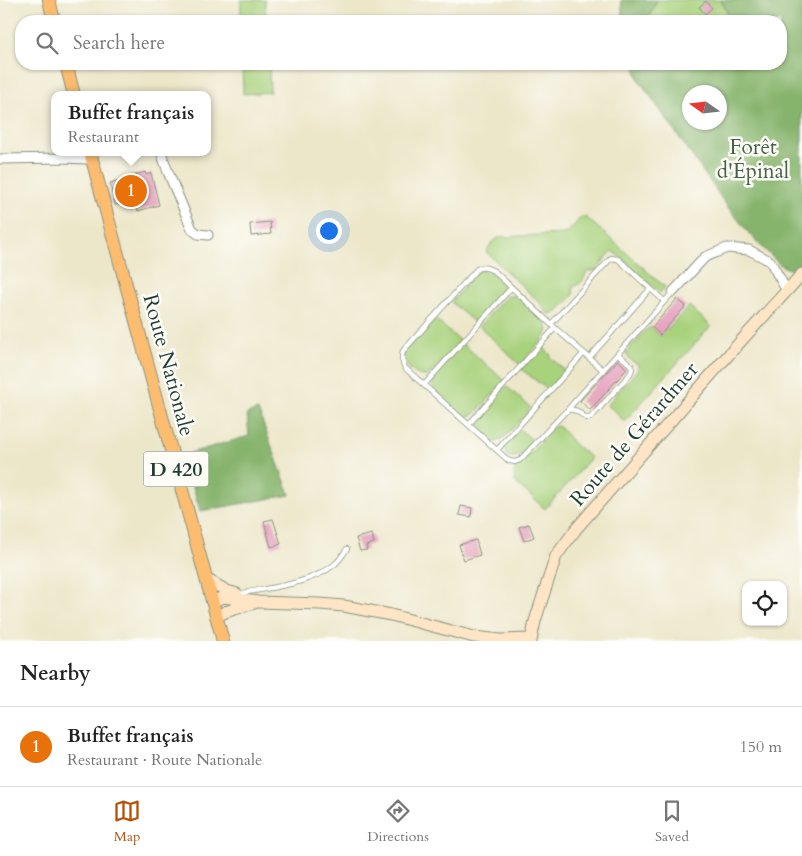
<!DOCTYPE html>
<html lang="en">
<head>
<meta charset="utf-8">
<style>
  body { margin:0; font-family:Cardo,serif; background:#f6f6f6; color:#222 }
  .controls { position:absolute; right:15px; bottom:15px; display:grid; overflow:hidden; border-radius:10px; box-shadow:0 1px 4px #0004 }
  .controls button { width:45px; height:45px; display:grid; place-items:center; padding:0; border:0; border-bottom:1px solid #e0e0e0; background:#fff; color:#222; font:25px sans-serif }
  .compass { position:absolute; left:682px; top:85px; width:45px; height:45px; border-radius:50%; background:#fff; box-shadow:0 1px 4px #0004; rotate:284deg }
  .you { position:absolute; left:328px; top:230px; width:18px; height:18px; margin:-12px; border:4px solid #fff; border-radius:50%; background:#1a73e8; box-shadow:0 0 0 8px #1a73e833 }
  .badge { display:grid; place-items:center; width:32px; height:32px; border-radius:50%; background:#b45309; color:#fff; font-size:16px; font-weight:700 }
  .pin { position:absolute; translate:-50% -50%; border:2px solid #fff; box-shadow:0 1px 5px #0006 }
  .popup { position:absolute; left:51px; top:91px; width:160px; height:65px; box-sizing:border-box; display:grid; place-content:center; border-radius:10px; background:#fff; filter:drop-shadow(0 1px 4px #0005); font-size:16px; white-space:nowrap; color:#767676 }
  .popup b { font-size:19px; color:#222 }
  .popup::after { content:''; position:absolute; left:50%; top:100%; margin-left:-10px; border:10px solid transparent; border-top-color:#fff }
  .list { margin:0; padding:0; list-style:none }
  h2 { display:flex; justify-content:space-between; align-items:center; height:65px; margin:0; padding:0 20px; font-size:21px }
  h2 small { font-size:16px; font-weight:400; color:#767676 }
  .list li { display:grid; grid-template-columns:32px 1fr auto; gap:15px; align-items:center; box-sizing:border-box; height:80px; padding:0 20px; border-top:1px solid #e0e0e0 }
  .list b { display:block; font-size:19px; white-space:nowrap }
  .list p { margin:0; font-size:16px; white-space:nowrap; color:#767676 }
  .list em { font-size:16px; font-style:normal; color:#767676 }
  .icon { flex:none; width:28px; height:28px; fill:none; stroke:currentColor; stroke-width:2; stroke-linecap:round; stroke-linejoin:round }
  .map { position:relative; flex:none; width:802px; height:641px; overflow:hidden }
  .search { position:absolute; background:#fff; box-shadow:0 1px 4px #0004; left:15px; right:15px; top:15px; height:55px; display:flex; align-items:center; gap:12px; box-sizing:border-box; padding:0 18px; border-radius:20px; color:#767676; font-size:19px }
  .sheet { height:145px; background:#fff }
  nav { display:flex; justify-content:space-around; align-items:center; box-sizing:border-box; height:70px; border-top:1px solid #e0e0e0; background:#fff; font-size:14px; color:#767676 }
  nav a { display:grid; justify-items:center; gap:2px }
  nav .on { color:#b45309 }
  .map>svg:first-child { display:block }
</style>
</head>
<body>
<div class="map">
<svg width="802" height="641" viewBox="0 0 802 641">
  <rect width="100%" height="100%" fill="#fdfcf7"/>
  <filter id="ink" filterUnits="userSpaceOnUse"><feTurbulence type="fractalNoise" baseFrequency=".02" numOctaves="2"/><feDisplacementMap in="SourceGraphic" scale="10" xChannelSelector="R" yChannelSelector="G"/><feConvolveMatrix kernelMatrix="1 2 1 2 8 2 1 2 1" color-interpolation-filters="sRGB"/></filter>
  <filter id="wash" filterUnits="userSpaceOnUse"><feTurbulence type="fractalNoise" baseFrequency=".0096" numOctaves="4" result="noise"/><feDisplacementMap in="SourceGraphic" scale="20" xChannelSelector="R" yChannelSelector="G"/><feGaussianBlur stdDeviation="1.12" result="paint"/><feColorMatrix in="noise" values="0 0 0 0 0 0 0 0 0 0 0 0 0 0 0 0 0 1.4 0 .05"/><feComposite in="paint" operator="in"/></filter>
  <g filter="url(#wash)">
    <rect width="100%" height="100%" fill="#ede7ca"/>
    <g fill="#a9d27d" stroke="#648858">
      <polygon points="241,0 265,0 266,21 241,21"/>
      <polygon points="657,0 721,0 727,13 719,21 647,21"/>
      <polygon points="242,64 269,64 270,92 243,94"/>
      <path d="M581,217l6,1 78,69 -5,6 -47,-42 -6,6 -11,14h-9c-4,10 -3,11 -14,16v3l1,5 -17,17 -8,2 -2,-1 -7,-10 -51,-48 -3,-3 6,-10 8,-5 64,-3 6,-4z"/>
      <path d="M481,270c13,1 26,12 21,25l-26,29 -25,-22 26,-30z"/>
      <polygon points="508,296 517,296 545,321 548,330 545,337 520,365 479,326 505,298"/>
      <path d="M689,306l22,20 -87,96 -7,-9 -10,-8 31,-36v-5c-6,-2 -10,-5 -12,-11l7,-10 5,-2c1,-7 7,-10 13,-14l10,9z"/>
      <path d="M435,319l25,22c-7,7 -27,33 -34,35 -6,1 -11,-3 -15,-6 -6,-6 -8,-9 -6,-18z"/>
      <path d="M463,344l42,37 -30,33 -8,3c-9,-3 -33,-23 -35,-33l1,-7z"/>
      <polygon points="542,346 551,355 550,357 565,371 548,390 521,369"/>
      <path d="M506,386l25,22c-7,7 -28,36 -38,34 -4,-1 -7,-5 -10,-7 -6,-5 -8,-11 -4,-18z"/>
      <polygon points="557,426 561,428 574,444 591,458 545,509 515,482 514,471 554,427"/>
      <path d="M519,429l15,12c-8,8 -16,21 -28,14l-2,-9z"/>
    </g>
    <g fill="#86b46c" stroke="#527850" fill-rule="evenodd">
      <polygon points="621,0 657,0 647,21 623,21"/>
      <path d="M721,0h81v269l-4,4 -18,-8 -28,-28 -25,-31 -88,-126 -5,-16h147v-43h-62l8,-9zM690,92h30v30h-30z"/>
      <polygon points="258,410 290,495 200,511 190,476 190,453 249,436 247,414"/>
    </g>
    <g id="blocks">
      <g fill="#e6a2be">
        <polygon points="706,1 712,8 705,14 699,7"/>
        <polygon points="145,172 146,175 151,173 159,205 138,211 135,203 115,205 110,183"/>
        <polygon points="270,222 271,234 251,236 250,224"/>
        <polygon points="677,299 686,306 660,335 652,327"/>
        <polygon points="618,360 627,369 590,410 580,401"/>
        <polygon points="461,506 472,508 471,517 459,515"/>
        <polygon points="273,519 281,544 271,547 264,521"/>
        <polygon points="529,524 534,537 524,541 519,527"/>
        <polygon points="372,534 374,543 366,546 367,550 360,551 356,538"/>
        <polygon points="476,540 480,555 464,560 459,545"/>
      </g>
    </g>
  </g>
  <g filter="url(#ink)">
    <use href="#blocks" fill-opacity="0" stroke="#86927f" stroke-width="1"/>
    <g fill="none" stroke-linecap="round" stroke-linejoin="round">
      <g stroke="#86927f" stroke-width="6">
        <g id="lane">
          <polyline points="551,324 611,258 618,259 664,301"/>
          <polyline points="589,358 650,289"/>
          <path d="M603,370l-48,-42 -61,-57c-6,-3 -11,-5 -17,-2l-74,82c-2,7 -1,11 2,17l104,93 6,1 5,-2 45,-48 5,-3 7,2 9,7h4l6,-6 34,-38 2,-5 -1,-4 -13,-11"/>
          <polyline points="424,385 511,288"/>
          <polyline points="568,409 673,292"/>
          <polyline points="469,424 555,328"/>
          <polyline points="497,450 584,353"/>
          <path d="M238,594c29,-6 74,-10 97,-30 5,-4 8,-10 12,-15"/>
        </g>
      </g>
      <g stroke="#86927f" stroke-width="11">
        <g id="street">
          <polyline points="161,152 168,172 192,229 198,234 208,235"/>
          <polyline points="0,159 64,158 87,159 95,152"/>
          <polyline points="673,292 705,257 727,248 749,250 770,261 787,291"/>
        </g>
      </g>
      <g stroke="#86927f" stroke-width="13">
        <g id="secondary">
          <polyline points="206,579 227,591 237,594"/>
          <polyline points="212,602 223,597 258,602 320,604 344,606 391,615 474,637 501,640 531,639"/>
          <polyline points="216,617 225,612 254,603"/>
          <polyline points="531,641 535,621 556,556 576,529 731,352 802,274"/>
        </g>
      </g>
      <g stroke="#86927f" stroke-width="14">
        <g id="primary">
          <polyline points="49,0 54,21"/>
          <polyline points="66,64 74,95"/>
          <polyline points="90,152 223,641"/>
        </g>
      </g>
      <use href="#lane" stroke="#fff" stroke-width="4.5"/>
      <use href="#street" stroke="#fff" stroke-width="9"/>
      <use href="#secondary" stroke="#fee5c5" stroke-width="11"/>
      <use href="#primary" stroke="#fcbd6f" stroke-width="12"/>
    </g>
  </g>
  <g text-anchor="middle" stroke-width="5" stroke-linejoin="round" paint-order="stroke">
    <rect fill="#fdfcf7" stroke="#62766e" stroke-width="1" x="143.5" y="451.5" width="65" height="35" rx="4"/>
    <g font-size="20" font-weight="bold" fill="#1f3d34">
      <text x="176" y="476">D 420</text>
    </g>
    <g font-size="21" fill="#426246" stroke="#fdfcf7">
      <text x="753" y="154">Forêt<tspan x="753" dy="24">d'Épinal</tspan></text>
    </g>
    <g font-size="21" fill="#1f3d34" stroke="#fdfcf7">
      <text transform="translate(169 365) rotate(75)" y="7">Route Nationale</text>
      <text transform="translate(634 434) rotate(-49)" y="7">Route de Gérardmer</text>
    </g>
  </g>
</svg>
<div class="controls">
<button><svg class="icon" aria-label="locate" viewBox="0 0 24 24"><circle cx="12" cy="12" r="6"/><path d="M12 2v4M12 18v4M2 12h4M18 12h4"/></svg></button>
</div>
<svg class="compass" viewBox="-18 -18 36 36"><path d="M0-13l5 13h-10z" fill="#e53935"/><path d="M0 13l5-13h-10z" fill="#767676"/></svg>
<div class="you"></div>
<div class="pin badge" style="left:131px;top:191px;background:#e8710a">1</div>
<div class="popup"><b>Buffet français</b>Restaurant</div>
<div class="search"><svg class="icon" aria-label="search" viewBox="0 0 24 24"><circle cx="10" cy="10" r="6"/><path d="M15 15l6 6"/></svg>Search here</div>
</div>
<section class="sheet">
<h2>Nearby<small></small></h2>
<ul class="list">
<li><span class="badge" style="background:#e8710a">1</span><div><b>Buffet français</b><p>Restaurant · Route Nationale</p></div><em>150 m</em></li>
</ul>
</section>
<nav>
<a class="on"><svg class="icon" aria-label="map" viewBox="0 0 24 24"><path d="M3 6l6-2 6 2 6-2v14l-6 2-6-2-6 2zM9 4v14M15 6v14"/></svg>Map</a>
<a><svg class="icon" aria-label="directions" viewBox="0 0 24 24"><path d="M12 3l9 9-9 9-9-9zM9 14v-3h6M13 9l2 2-2 2"/></svg>Directions</a>
<a><svg class="icon" aria-label="saved" viewBox="0 0 24 24"><path d="M7 4h10v16l-5-4-5 4z"/></svg>Saved</a>
</nav>
</body>
</html>
